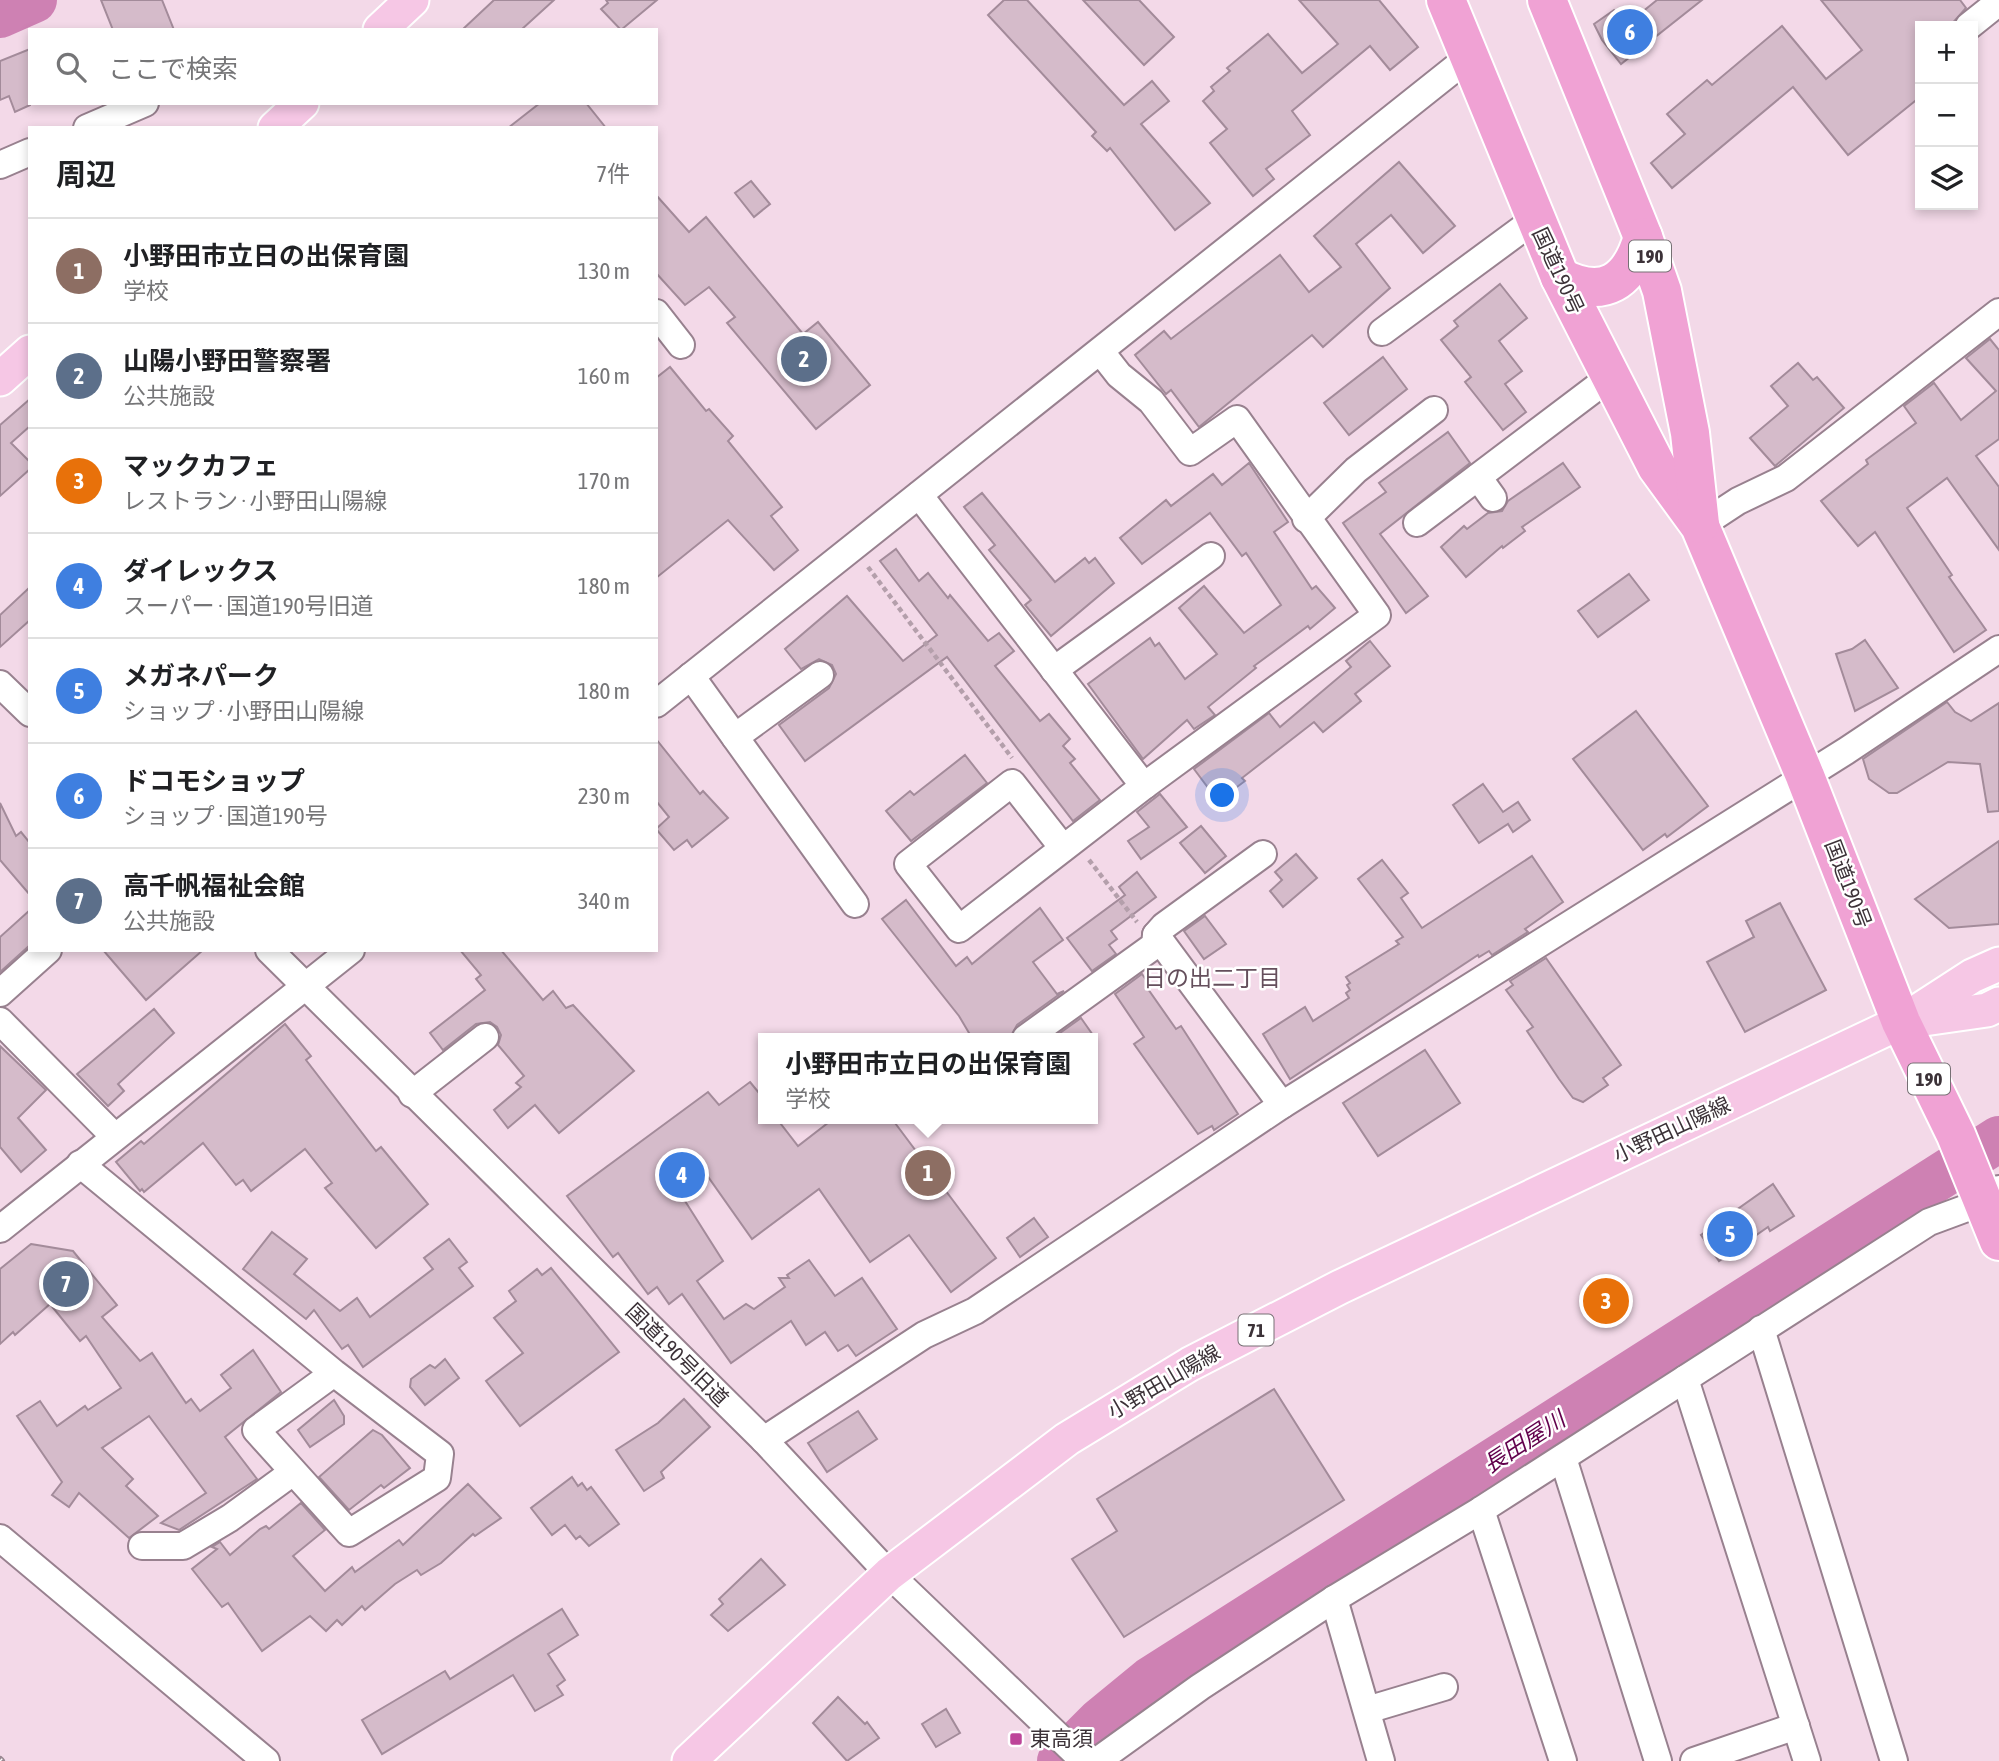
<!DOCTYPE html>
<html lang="ja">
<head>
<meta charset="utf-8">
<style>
  body { margin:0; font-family:"Asap Condensed","Noto Sans JP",sans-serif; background:#f2f2f2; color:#202124 }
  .controls { position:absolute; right:21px; top:21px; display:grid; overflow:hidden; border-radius:0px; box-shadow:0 4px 10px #0003 }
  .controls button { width:63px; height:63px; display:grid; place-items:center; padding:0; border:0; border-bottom:2px solid #e0e0e0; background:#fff; color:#202124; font:35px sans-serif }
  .you { position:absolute; left:1223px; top:796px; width:24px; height:24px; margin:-18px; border:5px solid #fff; border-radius:50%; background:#1a73e8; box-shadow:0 0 0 10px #1a73e833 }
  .badge { display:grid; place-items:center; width:46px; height:46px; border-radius:50%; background:#0f766e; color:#fff; font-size:23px; font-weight:700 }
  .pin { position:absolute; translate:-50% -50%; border:4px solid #fff; box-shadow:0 2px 7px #0006 }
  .popup { position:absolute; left:758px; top:1033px; width:340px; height:91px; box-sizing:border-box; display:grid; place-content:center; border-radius:0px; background:#fff; filter:drop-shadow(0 2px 5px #0005); font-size:23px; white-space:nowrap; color:#757577 }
  .popup b { font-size:26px; color:#202124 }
  .popup::after { content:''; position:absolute; left:50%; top:100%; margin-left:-14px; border:14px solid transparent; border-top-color:#fff }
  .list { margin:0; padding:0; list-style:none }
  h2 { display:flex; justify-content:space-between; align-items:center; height:91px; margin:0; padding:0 28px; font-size:30px }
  h2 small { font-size:23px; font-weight:400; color:#757577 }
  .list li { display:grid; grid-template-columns:46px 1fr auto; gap:21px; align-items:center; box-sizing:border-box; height:105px; padding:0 28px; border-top:2px solid #e0e0e0 }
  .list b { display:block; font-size:26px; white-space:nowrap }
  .list p { margin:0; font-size:23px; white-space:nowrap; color:#757577 }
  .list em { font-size:23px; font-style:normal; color:#757577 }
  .icon { flex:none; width:38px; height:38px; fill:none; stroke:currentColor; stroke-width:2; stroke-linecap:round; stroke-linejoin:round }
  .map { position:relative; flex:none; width:1999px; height:1761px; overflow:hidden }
  .search { position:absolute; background:#fff; box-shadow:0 4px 10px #0003; left:28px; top:28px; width:630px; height:77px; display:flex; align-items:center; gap:18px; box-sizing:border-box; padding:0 24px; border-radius:0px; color:#757577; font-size:26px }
  .panel { position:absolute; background:#fff; box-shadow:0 4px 10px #0003; left:28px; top:126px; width:630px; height:826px; border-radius:0px }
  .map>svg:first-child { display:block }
</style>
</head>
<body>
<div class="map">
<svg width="1999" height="1761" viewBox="0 0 1999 1761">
  <rect width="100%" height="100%" fill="#f3d9e8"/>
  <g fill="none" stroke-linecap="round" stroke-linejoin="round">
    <g stroke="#ce81b3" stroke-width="46">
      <polyline points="0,15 34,0"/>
      <polyline points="1060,1761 1100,1721 1150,1680 1999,1139"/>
    </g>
  </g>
  <g fill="#d5bbca" stroke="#a38b9a" stroke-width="2">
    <polygon points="101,0 162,0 174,30 113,30"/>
    <polygon points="494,0 554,0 521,30 462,30"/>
    <polygon points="606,0 657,0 621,30 601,9 608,3"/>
    <polygon points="1004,0 1027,0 1124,105 1152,81 1169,101 1141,124 1210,203 1175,230 1110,148 1107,151 1092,136 1096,132 988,15"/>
    <polygon points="1083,0 1139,0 1174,37 1144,65"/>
    <polygon points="1299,0 1379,0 1418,47 1390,70 1370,46 1292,111 1310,135 1266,169 1274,179 1253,196 1210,143 1227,129 1203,101 1214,91 1211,87 1230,71 1227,68 1268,34 1302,73 1338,44"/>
    <polygon points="1657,0 1702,0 1621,64 1602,40 1594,24 1614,10 1626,25"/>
    <polygon points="1821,0 1960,0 1966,8 1950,26 1920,26 1920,97 1848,155 1793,87 1672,188 1651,163 1685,134 1667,114 1707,80 1712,85 1782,26 1826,79 1862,50"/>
    <polygon points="30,49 30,105 15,112 9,96 0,100 0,61"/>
    <polygon points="540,103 586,103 606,128 508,128"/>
    <polygon points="1399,162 1455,226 1423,253 1391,215 1356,244 1390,288 1323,347 1312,335 1199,427 1171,390 1166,394 1135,355 1164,331 1171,339 1280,255 1309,292 1341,267 1314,236"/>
    <polygon points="751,181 770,204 754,217 735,193"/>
    <polygon points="656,195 689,232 706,217 803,334 818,322 870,385 816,429 727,323 735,317 709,287 685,305 656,273"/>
    <polygon points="1500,284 1527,318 1499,341 1522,371 1505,384 1526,412 1503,430 1465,382 1471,377 1441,340 1458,326 1454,321"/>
    <polygon points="1990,339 1999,350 1999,439 1976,456 1999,487 1999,550 1947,478 1907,508 1952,575 1949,577 1986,630 1954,652 1875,532 1858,546 1821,501 1868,464 1866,460 1916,423 1904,406 1934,383 1961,420 1996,391 1966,358"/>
    <polygon points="1383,357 1407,389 1349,435 1324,403"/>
    <polygon points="1798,363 1813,380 1817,377 1844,408 1775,466 1750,438 1788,406 1771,386"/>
    <polygon points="670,367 706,411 709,409 733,436 728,441 782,507 771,516 798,550 774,570 728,520 656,578 656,378"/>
    <polygon points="30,399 30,426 11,443 30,462 30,469 0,496 0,425"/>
    <polygon points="1448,432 1470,463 1380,534 1428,596 1406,613 1343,523 1386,492 1379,483"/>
    <polygon points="1249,463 1288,522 1274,532 1312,589 1316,586 1335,608 1310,629 1308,626 1254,666 1256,668 1208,707 1215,715 1194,729 1187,720 1143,759 1088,684 1150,638 1155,646 1159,643 1185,679 1217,654 1179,608 1204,586 1244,633 1281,605 1246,553 1242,556 1210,513 1142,564 1120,538 1166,500 1171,506 1213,474 1222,485"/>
    <polygon points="1563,463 1580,487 1522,527 1525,531 1503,548 1502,546 1466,577 1441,547 1464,526 1467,529 1488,513 1502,511 1508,501"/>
    <polygon points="982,493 1055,582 1085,558 1089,563 1095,558 1114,583 1051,636 1025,605 1031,600 989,550 995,545 964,507"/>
    <polygon points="896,549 919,581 928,573 948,598 950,595 988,641 999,633 1014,651 995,666 1040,721 1049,714 1070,739 1063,746 1075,759 1070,763 1100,800 1073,821 947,657 805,761 779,725 829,688 836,674 832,665 819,659 801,669 785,649 847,596 903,661 937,635 880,561"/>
    <polygon points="1629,574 1649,600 1598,637 1578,611"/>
    <polygon points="30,587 30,620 0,647 0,615"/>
    <polygon points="1865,640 1898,688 1855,711 1836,654 1852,649"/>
    <polygon points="1370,641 1390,666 1355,694 1361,701 1323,732 1314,722 1242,778 1245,781 1218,801 1194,769 1269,713 1280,727 1351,667 1346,661"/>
    <polygon points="1947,702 1955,712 1971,721 1999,703 1999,811 1988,812 1980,764 1948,762 1897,793 1889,793 1869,779 1863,759"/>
    <polygon points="1636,711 1708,806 1667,837 1665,834 1643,850 1573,759"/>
    <polygon points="656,739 700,794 703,791 728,818 692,847 687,840 674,850 656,829 669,817 656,801"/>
    <polygon points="965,755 987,783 911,841 886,811 910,791 914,795"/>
    <polygon points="1483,784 1503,812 1518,802 1530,820 1513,832 1508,824 1479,843 1453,805"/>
    <polygon points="1160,794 1187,827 1141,859 1128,841 1149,827 1137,812"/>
    <polygon points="0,803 16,836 21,832 30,843 30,895 0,860"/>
    <polygon points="1201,826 1226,856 1205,873 1180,843"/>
    <polygon points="1999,841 1999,924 1949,928 1915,899"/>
    <polygon points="1296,854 1317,878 1283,907 1270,891 1282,880 1275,872"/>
    <polygon points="1532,856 1563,902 1525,929 1528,932 1492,955 1489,951 1479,957 1478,955 1290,1079 1263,1034 1305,1007 1313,1021 1349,998 1346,993 1350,990 1347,985 1350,983 1346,977 1399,944 1396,941 1403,937 1358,879 1382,860 1408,893 1401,898 1422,928"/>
    <polygon points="1137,872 1156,897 1111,931 1117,939 1109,945 1116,954 1092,971 1067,938 1125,895 1119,887"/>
    <polygon points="906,900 956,966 967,957 972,964 1040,908 1063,940 1033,962 1057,994 1064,991 1017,1025 1010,1038 972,1038 959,1016 882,919"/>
    <polygon points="1780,903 1826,990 1745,1032 1707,962 1754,937 1746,921"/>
    <polygon points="30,910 30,945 0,972 0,937"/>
    <polygon points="1205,916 1226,944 1204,959 1184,931"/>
    <polygon points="103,950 203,950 146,1000"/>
    <polygon points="460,950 501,950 543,1000 553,991 566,1008 573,1005 634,1071 559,1133 535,1105 508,1128 494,1110 521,1087 516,1083 524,1076 498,1045 501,1035 497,1027 490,1022 476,1024 443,1050 430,1033 485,990 476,979 481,975"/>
    <polygon points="1546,958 1621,1065 1603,1078 1608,1085 1583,1102 1573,1098 1559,1079 1527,1031 1533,1027 1506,990 1513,985 1510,981"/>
    <polygon points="1142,974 1151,987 1148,989 1176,1029 1181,1026 1238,1114 1214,1130 1212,1126 1198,1134 1134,1044 1144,1037 1115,994"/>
    <polygon points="154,1009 174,1033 118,1084 124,1091 108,1106 77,1074"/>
    <polygon points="1081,1018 1095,1038 1053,1038"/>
    <polygon points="285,1024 311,1056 306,1060 376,1151 381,1147 428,1204 376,1248 325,1188 332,1183 305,1149 251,1191 243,1180 236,1185 203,1143 144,1192 142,1189 140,1191 116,1162 141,1141 144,1144"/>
    <polygon points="0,1046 46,1090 18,1118 46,1150 21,1172 0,1147"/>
    <polygon points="1425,1050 1460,1103 1378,1156 1343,1103"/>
    <polygon points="750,1082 764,1099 764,1119 777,1119 798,1146 833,1119 892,1119 996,1258 951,1292 909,1235 870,1262 819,1189 752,1239 699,1164 673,1182 723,1261 697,1281 724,1319 746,1304 754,1309 785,1287 779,1278 789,1278 787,1275 809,1260 835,1296 862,1278 897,1329 856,1356 848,1345 838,1351 825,1332 806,1345 791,1321 731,1363 682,1294 669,1304 657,1287 648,1294 618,1253 613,1257 567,1196 708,1092 719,1105"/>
    <polygon points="1773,1184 1794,1216 1770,1231 1768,1227 1719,1261 1701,1235"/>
    <polygon points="1034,1218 1048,1237 1020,1257 1007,1238"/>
    <polygon points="272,1232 307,1259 294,1274 340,1311 357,1298 370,1317 433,1269 424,1258 449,1239 467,1262 459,1268 473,1286 363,1367 348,1345 342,1349 314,1310 306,1319 243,1269"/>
    <polygon points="31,1244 73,1251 117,1305 102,1317 140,1361 152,1353 186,1403 191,1399 200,1411 231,1388 221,1375 253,1350 281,1392 225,1437 257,1479 179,1530 161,1523 206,1493 149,1416 102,1448 133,1479 126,1486 158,1516 129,1538 79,1493 69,1507 52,1495 62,1482 17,1416 40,1401 57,1426 85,1406 88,1410 121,1388 86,1336 80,1341 50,1304 15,1335 13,1332 0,1344 0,1269"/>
    <polygon points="551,1268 619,1352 520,1426 486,1381 523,1353 494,1318 516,1301 509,1291 537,1269 542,1275"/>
    <polygon points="445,1359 459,1378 425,1405 410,1387 411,1379 430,1365 435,1368"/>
    <polygon points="1274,1389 1344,1500 1124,1637 1072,1559 1117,1531 1097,1499"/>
    <polygon points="684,1399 710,1427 661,1472 664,1478 644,1491 616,1450 658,1423"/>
    <polygon points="334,1400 344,1416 344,1424 310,1447 298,1430"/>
    <polygon points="858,1411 877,1439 827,1472 808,1443"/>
    <polygon points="373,1430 382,1435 410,1468 384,1488 381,1485 349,1510 319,1477"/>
    <polygon points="572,1477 578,1486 582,1483 587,1490 591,1487 619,1524 589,1546 580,1536 576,1539 565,1525 552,1535 531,1508"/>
    <polygon points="468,1484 501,1518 475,1536 473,1534 441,1563 421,1575 417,1570 395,1584 365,1610 362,1606 342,1625 337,1620 326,1631 310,1616 262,1651 228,1603 222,1607 192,1569 217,1549 212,1547 220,1542 230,1555 260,1529 266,1526 269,1529 301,1503 325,1530 293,1556 325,1591 352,1567 355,1572 399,1540 403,1545"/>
    <polygon points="761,1559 785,1585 728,1631 711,1615 723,1604 719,1599"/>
    <polygon points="562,1609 578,1635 548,1654 565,1680 557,1686 563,1695 535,1711 513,1675 382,1754 362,1720 445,1671 450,1679"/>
    <polygon points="838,1697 865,1724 867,1722 879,1738 847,1761 813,1723"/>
    <polygon points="946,1709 960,1733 936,1747 922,1724"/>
  </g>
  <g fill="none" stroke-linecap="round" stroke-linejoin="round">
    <g stroke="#98818f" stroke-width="30">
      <g id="minor">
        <polyline points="1969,26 1999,2"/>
        <polyline points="87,128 145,103"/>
        <polyline points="0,165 30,152"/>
        <polyline points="656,313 681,345"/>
        <polyline points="1382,332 1534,220"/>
        <polyline points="1478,477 1493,498"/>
        <polyline points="919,495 1144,786"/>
        <polyline points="1306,519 1356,470 1434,410"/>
        <polyline points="1417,523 1610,377"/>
        <polyline points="1700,526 1738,501 1786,478 1999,312"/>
        <polyline points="1054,670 1211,556"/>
        <polyline points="691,676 855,904"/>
        <polyline points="0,684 30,713"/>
        <polyline points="656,704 1469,57"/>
        <polyline points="735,737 820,675"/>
        <polyline points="1063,848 1012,783 908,864 959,929 1144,786 1377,615 1237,419 1190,452 1151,401 1119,375 1101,352"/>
        <polyline points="1263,854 1164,926 1156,935 1282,1105"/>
        <polyline points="269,950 764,1440 889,1574 1084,1761"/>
        <polyline points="0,993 48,950"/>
        <polyline points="0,1021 114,1136"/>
        <polyline points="1026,1038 1155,945 1156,935"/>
        <polyline points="412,1094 485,1037"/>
        <polyline points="80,1164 334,1373 440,1454 437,1478 349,1533 256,1430 334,1373"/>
        <polyline points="0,1229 351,950"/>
        <polyline points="1761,1329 1894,1761"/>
        <polyline points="1685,1379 1807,1761"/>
        <polyline points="764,1440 924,1335 975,1311 1282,1105 1846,751 1999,649"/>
        <polyline points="1563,1458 1658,1761"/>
        <polyline points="1481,1510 1563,1761"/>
        <polyline points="0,1538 266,1761"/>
        <polyline points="142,1546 183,1546 230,1518 293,1472"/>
        <polyline points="1334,1599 1381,1761"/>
        <polyline points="1367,1710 1444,1687"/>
        <polyline points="1097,1761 1200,1687 1334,1599 1481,1510 1929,1222 1983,1202 1999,1189"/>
        <polyline points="1694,1761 1796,1726"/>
      </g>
    </g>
    <g stroke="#fff" stroke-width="37">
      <g id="major">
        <polyline points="380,30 412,0"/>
        <polyline points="275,128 302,103"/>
        <polyline points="0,379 30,352"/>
        <polyline points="1910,1021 1987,1010 1999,1004"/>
        <polyline points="689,1761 889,1574 1067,1439 1190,1364 1340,1287 1901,1022 1972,976 1999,964"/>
      </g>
    </g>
    <g stroke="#fff" stroke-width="42">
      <g id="highway">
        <polyline points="1446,0 1560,277 1657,467 1700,526 1805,776 1901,1022 1956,1135 1999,1241"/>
        <polyline points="1547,0 1643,237 1662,291 1690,433 1700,524"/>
        <path d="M1560,277c44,23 70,5 83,-40"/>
      </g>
    </g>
    <g stroke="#b49fab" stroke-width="4.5" stroke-dasharray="5 3.5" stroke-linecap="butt">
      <polyline points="868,567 1012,758"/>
      <polyline points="1089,860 1137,922"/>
    </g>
    <use href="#minor" stroke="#fff" stroke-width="26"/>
    <use href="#major" stroke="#f6c7e5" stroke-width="33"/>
    <use href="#highway" stroke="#f0a2d4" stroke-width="38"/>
    <g stroke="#9a8892" stroke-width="8">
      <polyline id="rail" points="0,1760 1,1761"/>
    </g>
    <use href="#rail" stroke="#fff" stroke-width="5" stroke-dasharray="16" stroke-linecap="butt"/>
  </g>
  <rect fill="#bd4599" stroke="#fff" stroke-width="2.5" x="1009" y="1732" width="14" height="14" rx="3.5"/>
  <g text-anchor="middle" stroke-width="5" stroke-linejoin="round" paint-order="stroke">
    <g fill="#fff" stroke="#767074" stroke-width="2">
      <rect x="1629" y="240.5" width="42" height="31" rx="5"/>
      <rect x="1908" y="1063.5" width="42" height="31" rx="5"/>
      <rect x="1238.5" y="1314.5" width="35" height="31" rx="5"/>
    </g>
    <g font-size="19" font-weight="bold" fill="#3c3238">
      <text x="1650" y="263">190</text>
      <text x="1929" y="1086">190</text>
      <text x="1256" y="1337">71</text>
    </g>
    <g font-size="21" fill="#3c3238" stroke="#fff">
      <text transform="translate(1558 271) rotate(65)" y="7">国道190号</text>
      <text transform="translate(1848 884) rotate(69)" y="7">国道190号</text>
      <text transform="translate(1672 1130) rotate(-25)" y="7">小野田山陽線</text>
      <text transform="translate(677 1355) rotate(45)" y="7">国道190号旧道</text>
      <text transform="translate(1164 1382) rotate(-30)" y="7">小野田山陽線</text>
    </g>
    <g font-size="21" fill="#3c3238" stroke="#fff" text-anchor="start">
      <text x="1030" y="1746">東高須</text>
    </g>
    <g font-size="23" fill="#654f5c" stroke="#fff">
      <text x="1212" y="986">日の出二丁目</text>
    </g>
    <g font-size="23" font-style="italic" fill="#62014c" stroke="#fff">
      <text transform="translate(1524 1442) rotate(-33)" y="8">長田屋川</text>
    </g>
  </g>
</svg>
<div class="controls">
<button>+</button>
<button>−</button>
<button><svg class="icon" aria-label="layers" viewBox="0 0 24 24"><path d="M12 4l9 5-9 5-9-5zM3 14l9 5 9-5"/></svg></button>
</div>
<div class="you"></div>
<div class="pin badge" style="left:928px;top:1173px;background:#8d6e63">1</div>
<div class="popup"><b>小野田市立日の出保育園</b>学校</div>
<div class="pin badge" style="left:804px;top:359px;background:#5c6f8a">2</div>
<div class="pin badge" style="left:1606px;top:1301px;background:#e8710a">3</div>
<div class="pin badge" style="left:682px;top:1175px;background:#3f7fe0">4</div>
<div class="pin badge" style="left:1730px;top:1234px;background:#3f7fe0">5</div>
<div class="pin badge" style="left:1630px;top:32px;background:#3f7fe0">6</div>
<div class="pin badge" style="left:66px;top:1284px;background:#5c6f8a">7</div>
<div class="search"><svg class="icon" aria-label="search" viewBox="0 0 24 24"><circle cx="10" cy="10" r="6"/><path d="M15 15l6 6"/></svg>ここで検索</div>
<section class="panel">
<h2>周辺<small>7件</small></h2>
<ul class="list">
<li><span class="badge" style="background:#8d6e63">1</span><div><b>小野田市立日の出保育園</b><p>学校</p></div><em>130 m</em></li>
<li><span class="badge" style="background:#5c6f8a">2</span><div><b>山陽小野田警察署</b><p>公共施設</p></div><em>160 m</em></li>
<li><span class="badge" style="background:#e8710a">3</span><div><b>マックカフェ</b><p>レストラン · 小野田山陽線</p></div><em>170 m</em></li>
<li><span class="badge" style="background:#3f7fe0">4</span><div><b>ダイレックス</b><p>スーパー · 国道190号旧道</p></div><em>180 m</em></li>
<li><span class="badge" style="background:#3f7fe0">5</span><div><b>メガネパーク</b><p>ショップ · 小野田山陽線</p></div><em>180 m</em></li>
<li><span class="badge" style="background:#3f7fe0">6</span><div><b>ドコモショップ</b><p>ショップ · 国道190号</p></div><em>230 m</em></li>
<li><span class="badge" style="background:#5c6f8a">7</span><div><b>高千帆福祉会館</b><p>公共施設</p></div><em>340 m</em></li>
</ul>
</section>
</div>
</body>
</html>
